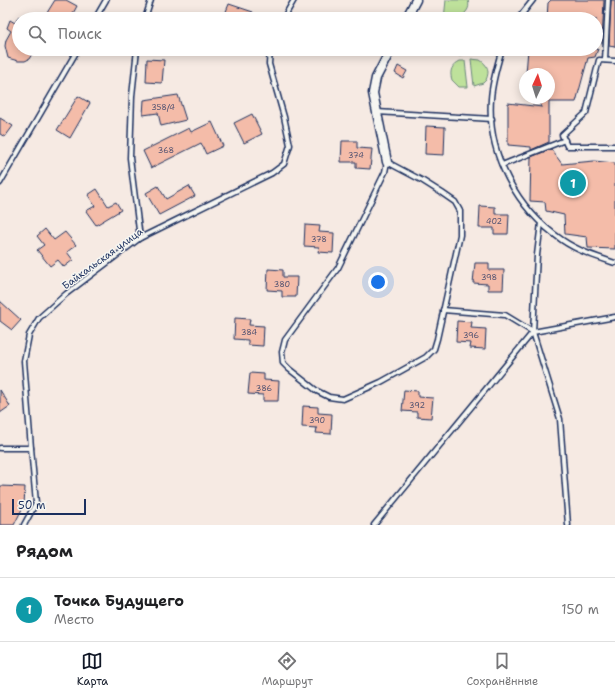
<!DOCTYPE html>
<html lang="ru">
<head>
<meta charset="utf-8">
<style>
  body { margin:0; font-family:"Shantell Sans",sans-serif; background:#f6f6f6; color:#202124 }
  .compass { position:absolute; left:519px; top:68px; width:36px; height:36px; border-radius:50%; background:#fff; box-shadow:0 2px 10px #0003; rotate:4deg }
  .scale { position:absolute; left:12px; bottom:10px; width:74px; box-sizing:border-box; padding-left:4px; border:2px solid #1b2f5e; border-top:0; font-size:11px; line-height:14px; white-space:nowrap; color:#1b2f5e; -webkit-text-stroke:3px #f6f6f2; paint-order:stroke }
  .you { position:absolute; left:378px; top:282px; width:14px; height:14px; margin:-10px; border:3px solid #fff; border-radius:50%; background:#1a73e8; box-shadow:0 0 0 6px #1a73e833 }
  .badge { display:grid; place-items:center; width:26px; height:26px; border-radius:50%; background:#111827; color:#fff; font-size:13px; font-weight:700 }
  .pin { position:absolute; translate:-50% -50%; border:2px solid #fff; box-shadow:0 1px 4px #0006 }
  .list { margin:0; padding:0; list-style:none }
  h2 { display:flex; justify-content:space-between; align-items:center; height:52px; margin:0; padding:0 16px; font-size:17px }
  h2 small { font-size:13px; font-weight:400; color:#757577 }
  .list li { display:grid; grid-template-columns:26px 1fr auto; gap:12px; align-items:center; box-sizing:border-box; height:64px; padding:0 16px; border-top:1px solid #e0e0e0 }
  .list b { display:block; font-size:15px; white-space:nowrap }
  .list p { margin:0; font-size:13px; white-space:nowrap; color:#757577 }
  .list em { font-size:13px; font-style:normal; color:#757577 }
  .icon { flex:none; width:22px; height:22px; fill:none; stroke:currentColor; stroke-width:2; stroke-linecap:round; stroke-linejoin:round }
  .map { position:relative; flex:none; width:615px; height:525px; overflow:hidden }
  .search { position:absolute; background:#fff; box-shadow:0 2px 10px #0003; left:12px; right:12px; top:12px; height:44px; display:flex; align-items:center; gap:10px; box-sizing:border-box; padding:0 14px; border-radius:22px; color:#757577; font-size:15px }
  .sheet { height:116px; background:#fff }
  nav { display:flex; justify-content:space-around; align-items:center; box-sizing:border-box; height:56px; border-top:1px solid #e0e0e0; background:#fff; font-size:11px; color:#757577 }
  nav a { display:grid; justify-items:center; gap:2px }
  nav .on { color:#111827 }
  .map>svg:first-child { display:block }
</style>
</head>
<body>
<div class="map">
<svg width="615" height="525" viewBox="0 0 615 525">
  <rect width="100%" height="100%" fill="#f6eae3"/>
  <filter id="ink" filterUnits="userSpaceOnUse"><feTurbulence type="fractalNoise" baseFrequency=".025" numOctaves="2"/><feDisplacementMap in="SourceGraphic" scale="8" xChannelSelector="R" yChannelSelector="G"/><feConvolveMatrix kernelMatrix="1 2 1 2 8 2 1 2 1" color-interpolation-filters="sRGB"/></filter>
  <g filter="url(#ink)">
    <g fill="#bee19b" stroke="#6c887c">
      <path d="M446,0h22c3,10 -3,13 -10,19h-14z"/>
      <polygon points="454,49 488,49 488,52 459,55 454,53"/>
      <path d="M471,59l9,1c8,5 10,11 6,20l-3,3 -9,3z"/>
      <path d="M460,61h5l3,26h-9l-7,-7c-3,-9 0,-15 8,-19z"/>
    </g>
    <g fill="#f4bca9" stroke="#1b2f5e">
      <polygon points="55,0 66,0 77,6 70,19 50,19 45,16"/>
      <polygon points="551,0 604,0 602,43 596,41 596,19 547,19 548,3"/>
      <polygon points="611,0 615,0 615,47 609,46"/>
      <polygon points="229,4 253,12 251,19 223,19"/>
      <polygon points="19,16 19,49 35,49 29,59 25,61 18,61 8,58 5,46 6,40 11,31 7,28 10,20 15,23"/>
      <polygon points="528,49 598,49 595,57 588,58 576,102 549,102 549,142 531,150 531,147 508,145 508,103 542,107 537,98 549,98 549,74 526,74"/>
      <polygon points="147,59 164,60 162,83 146,82"/>
      <polygon points="398,66 407,71 403,78 395,73"/>
      <polygon points="178,95 186,120 161,126 158,113 143,115 144,100"/>
      <polygon points="78,96 90,103 70,138 57,130"/>
      <polygon points="252,114 262,134 244,143 234,123"/>
      <polygon points="0,118 13,126 5,137 0,134"/>
      <polygon points="212,122 223,146 206,154 201,143 151,168 143,151 189,128 191,132"/>
      <polygon points="426,126 445,127 444,155 425,154"/>
      <polygon points="342,141 357,141 357,148 372,149 370,169 356,168 356,162 341,162"/>
      <polygon points="551,149 562,164 594,161 615,163 615,249 588,248 587,237 565,234 564,215 546,211 545,202 530,201 531,157"/>
      <polygon points="158,186 166,199 189,186 195,196 159,215 146,193"/>
      <polygon points="97,189 108,206 116,202 121,210 96,225 86,211 95,206 88,195"/>
      <polygon points="480,206 495,207 495,214 509,214 508,234 494,234 494,228 479,228"/>
      <polygon points="305,225 320,226 319,232 334,233 333,253 318,252 319,247 304,246"/>
      <polygon points="45,229 54,240 65,232 76,245 67,252 73,260 64,267 58,260 50,266 37,250 44,245 37,236"/>
      <polygon points="475,263 489,263 489,270 504,270 503,290 488,290 488,284 473,283"/>
      <polygon points="268,269 283,270 283,277 297,277 296,297 282,297 282,291 267,290"/>
      <polygon points="0,301 21,320 12,330 0,321"/>
      <polygon points="235,318 250,319 249,325 264,326 263,346 248,345 248,340 234,339"/>
      <polygon points="457,321 472,322 471,328 486,329 485,349 470,348 471,343 456,342"/>
      <polygon points="250,373 264,374 264,380 279,381 278,401 263,401 263,395 248,394"/>
      <polygon points="0,390 10,406 0,413"/>
      <polygon points="404,390 418,391 418,397 433,398 431,418 417,417 417,412 402,411"/>
      <polygon points="303,406 318,407 318,413 332,414 331,434 316,433 317,428 302,427"/>
      <polygon points="0,486 25,487 24,505 14,525 0,525"/>
    </g>
    <g fill="none" stroke-linecap="round" stroke-linejoin="round">
      <g stroke="#1b2f5e" stroke-width="7">
        <g id="service">
          <polyline points="95,19 106,0"/>
          <polyline points="145,19 151,0"/>
          <polyline points="283,19 294,0"/>
          <polyline points="518,19 533,0"/>
          <polyline points="137,49 132,96 130,158 140,238"/>
          <path d="M502,49c-5,17 -10,33 -11,50 -4,56 26,110 71,141 16,11 35,17 53,23"/>
          <polyline points="605,60 608,0"/>
          <polyline points="615,61 599,60 586,113 562,135 567,146 615,146"/>
          <polyline points="377,112 492,119"/>
          <polygon points="387,162 423,181 442,193 455,202 460,211 460,235 437,339 434,349 426,357 381,382 343,399 329,397 317,391 289,369 283,363 282,352 285,340 338,268 385,172"/>
          <polyline points="502,165 565,140"/>
          <polyline points="0,183 78,49"/>
          <polyline points="541,223 537,255 533,332 615,317"/>
          <polyline points="443,310 505,315 533,332 560,419 568,525"/>
          <polyline points="0,448 31,448 24,361 29,335 39,318 66,294 140,238 272,173 284,164 290,145 284,117 269,64 270,49"/>
          <polyline points="24,525 36,503 31,448"/>
          <polyline points="374,525 533,332"/>
        </g>
      </g>
      <g stroke="#1b2f5e" stroke-width="11">
        <g id="minor">
          <polyline points="406,19 416,0"/>
          <polyline points="387,162 373,93 376,78 391,49"/>
        </g>
      </g>
      <use href="#service" stroke="#f6f6f2" stroke-width="4"/>
      <use href="#minor" stroke="#f6f6f2" stroke-width="8"/>
    </g>
  </g>
  <g text-anchor="middle" stroke-width="3" stroke-linejoin="round" paint-order="stroke">
    <g font-size="8" fill="#515271">
      <text x="163" y="110">358/4</text>
      <text x="166" y="153">368</text>
      <text x="356" y="158">374</text>
      <text x="494" y="224">402</text>
      <text x="319" y="242">378</text>
      <text x="489" y="280">398</text>
      <text x="282" y="287">380</text>
      <text x="249" y="335">384</text>
      <text x="471" y="338">396</text>
      <text x="264" y="391">386</text>
      <text x="417" y="408">392</text>
      <text x="317" y="423">390</text>
    </g>
    <g font-size="10" fill="#1b2f5e" stroke="#f6f6f2">
      <text transform="translate(102 258) rotate(-36)" y="4">Байкальская улица</text>
    </g>
  </g>
</svg>
<svg class="compass" viewBox="-18 -18 36 36"><path d="M0-13l5 13h-10z" fill="#e53935"/><path d="M0 13l5-13h-10z" fill="#757577"/></svg>
<div class="scale">50 m</div>
<div class="you"></div>
<div class="pin badge" style="left:573px;top:183px;background:#0f9aa8">1</div>
<div class="search"><svg class="icon" aria-label="search" viewBox="0 0 24 24"><circle cx="10" cy="10" r="6"/><path d="M15 15l6 6"/></svg>Поиск</div>
</div>
<section class="sheet">
<h2>Рядом<small></small></h2>
<ul class="list">
<li><span class="badge" style="background:#0f9aa8">1</span><div><b>Точка Будущего</b><p>Место</p></div><em>150 m</em></li>
</ul>
</section>
<nav>
<a class="on"><svg class="icon" aria-label="map" viewBox="0 0 24 24"><path d="M3 6l6-2 6 2 6-2v14l-6 2-6-2-6 2zM9 4v14M15 6v14"/></svg>Карта</a>
<a><svg class="icon" aria-label="directions" viewBox="0 0 24 24"><path d="M12 3l9 9-9 9-9-9zM9 14v-3h6M13 9l2 2-2 2"/></svg>Маршрут</a>
<a><svg class="icon" aria-label="saved" viewBox="0 0 24 24"><path d="M7 4h10v16l-5-4-5 4z"/></svg>Сохранённые</a>
</nav>
</body>
</html>
